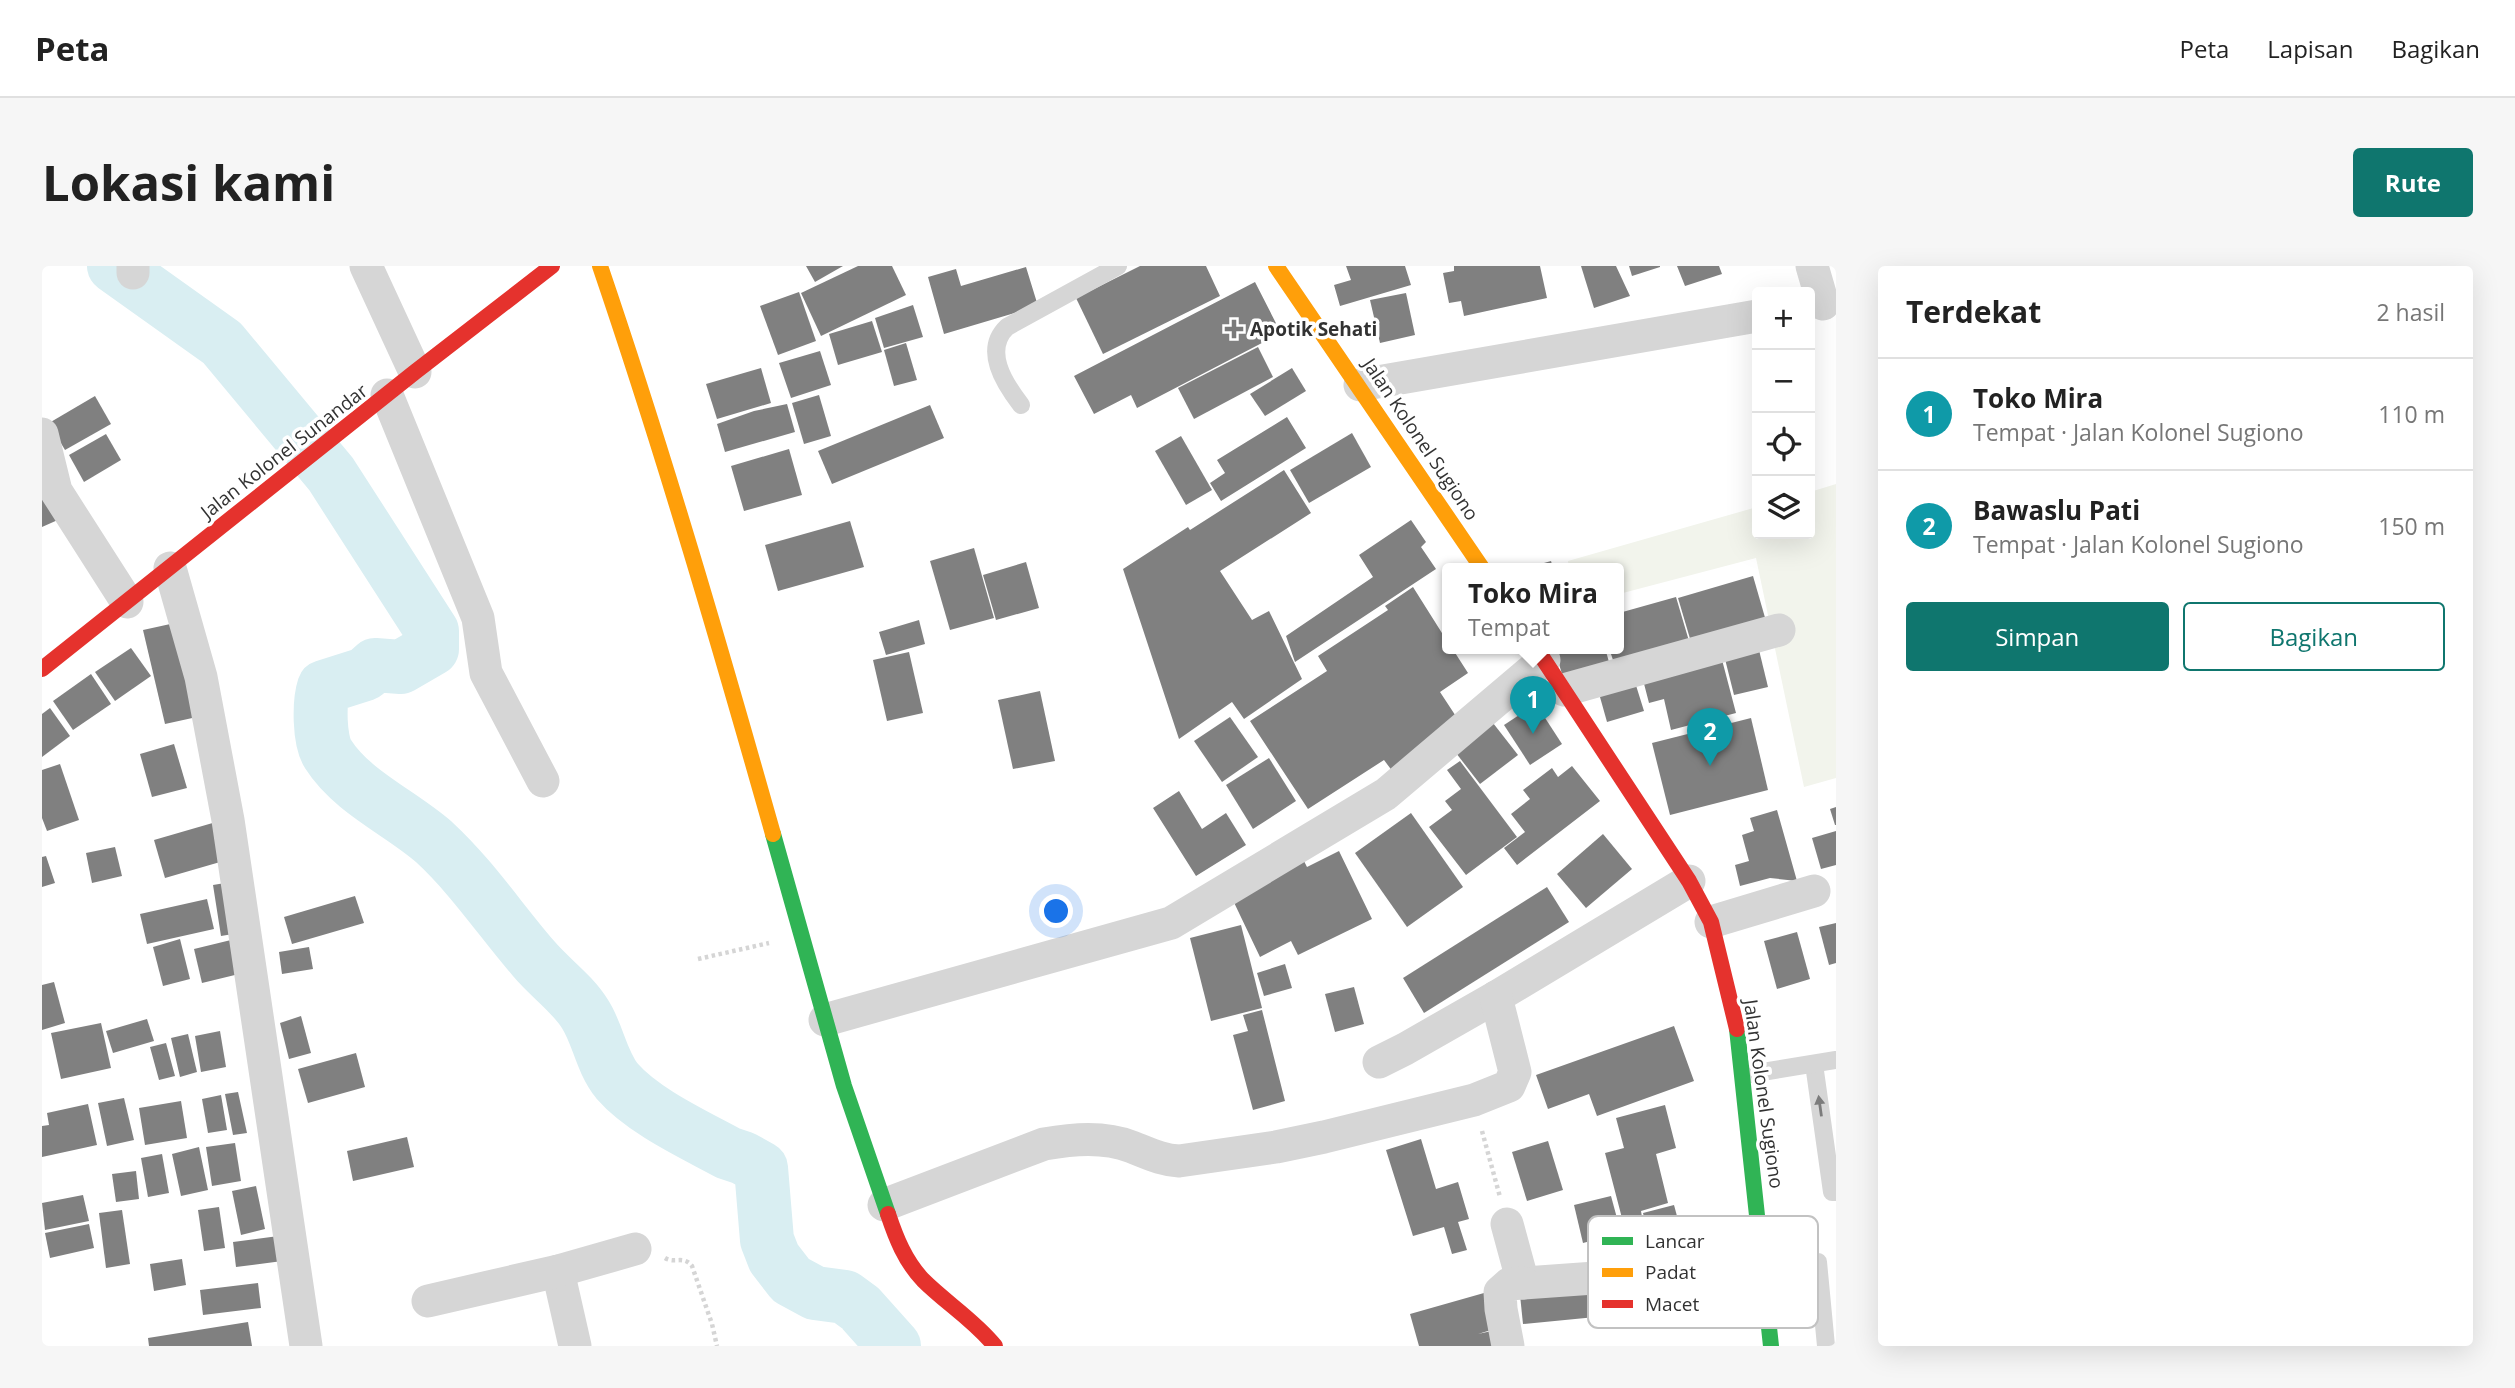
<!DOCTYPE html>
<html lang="id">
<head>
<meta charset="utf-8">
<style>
  body { margin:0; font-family:"Open Sans",sans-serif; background:#f6f6f6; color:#222 }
  .controls { position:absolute; right:21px; top:21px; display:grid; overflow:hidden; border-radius:7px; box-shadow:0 7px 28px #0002 }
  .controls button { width:63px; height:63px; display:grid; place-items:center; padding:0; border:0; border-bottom:2px solid #e0e0e0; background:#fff; color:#222; font:35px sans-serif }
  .you { position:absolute; left:1015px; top:646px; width:24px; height:24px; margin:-18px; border:5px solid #fff; border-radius:50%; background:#1a73e8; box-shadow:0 0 0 10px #1a73e833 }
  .badge { display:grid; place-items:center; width:46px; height:46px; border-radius:50%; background:#0f766e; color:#fff; font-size:23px; font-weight:700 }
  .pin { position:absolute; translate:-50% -58px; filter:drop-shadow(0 2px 4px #0008) }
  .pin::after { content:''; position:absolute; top:37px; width:24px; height:21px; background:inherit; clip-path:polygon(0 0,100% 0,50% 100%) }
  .popup { position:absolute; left:1400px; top:297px; width:182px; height:91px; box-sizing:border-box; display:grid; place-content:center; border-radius:7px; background:#fff; filter:drop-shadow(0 2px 5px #0005); font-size:23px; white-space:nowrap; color:#767676 }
  .popup b { font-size:26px; color:#222 }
  .popup::after { content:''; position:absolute; left:50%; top:100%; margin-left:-14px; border:14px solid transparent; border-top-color:#fff }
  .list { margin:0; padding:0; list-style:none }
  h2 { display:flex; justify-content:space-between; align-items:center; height:91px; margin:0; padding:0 28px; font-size:30px }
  h2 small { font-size:23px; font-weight:400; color:#767676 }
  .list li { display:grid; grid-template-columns:46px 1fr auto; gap:21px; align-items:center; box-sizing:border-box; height:112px; padding:0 28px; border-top:2px solid #e0e0e0 }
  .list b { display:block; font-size:26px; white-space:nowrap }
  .list p { margin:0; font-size:23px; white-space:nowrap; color:#767676 }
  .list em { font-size:23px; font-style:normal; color:#767676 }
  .actions { display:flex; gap:14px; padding:21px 28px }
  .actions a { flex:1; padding:16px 0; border:2px solid #0f766e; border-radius:7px; text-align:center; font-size:24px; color:#0f766e }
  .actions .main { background:#0f766e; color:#fff }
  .icon { flex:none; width:38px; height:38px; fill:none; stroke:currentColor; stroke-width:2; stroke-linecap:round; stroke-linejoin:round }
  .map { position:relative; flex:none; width:1794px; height:1080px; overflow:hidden; border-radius:7px }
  header { display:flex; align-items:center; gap:42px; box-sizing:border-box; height:98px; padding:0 35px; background:#fff; border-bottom:2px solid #e0e0e0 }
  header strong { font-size:33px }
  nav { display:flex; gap:38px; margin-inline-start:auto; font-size:24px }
  .intro { display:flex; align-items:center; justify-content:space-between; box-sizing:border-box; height:168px; padding:0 42px }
  h1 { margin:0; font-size:49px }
  .button { padding:18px 32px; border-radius:7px; background:#0f766e; color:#fff; font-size:24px; font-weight:700 }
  main { display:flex; gap:42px; padding:0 42px }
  aside { flex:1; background:#fff; border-radius:7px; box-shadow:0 7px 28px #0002 }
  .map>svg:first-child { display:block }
</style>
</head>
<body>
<header>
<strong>Peta</strong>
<nav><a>Peta</a><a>Lapisan</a><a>Bagikan</a></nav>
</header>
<div class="intro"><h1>Lokasi kami</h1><a class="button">Rute</a></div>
<main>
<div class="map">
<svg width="1794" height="1080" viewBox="0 0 1794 1080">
  <rect width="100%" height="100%" fill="#fff"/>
  <polygon fill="#f2f4ec" points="1794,218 1794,512 1762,521 1714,292 1577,328 1577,302 1527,302 1526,295 1715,241 1715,268 1768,268 1768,226"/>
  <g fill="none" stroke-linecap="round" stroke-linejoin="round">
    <path stroke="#d9eef2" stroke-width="54" d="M72,0l108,77 109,131 101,157v18l-31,18 -26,-2 -10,9 -41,13c-5,15 -5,53 4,67 24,38 73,59 106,88 38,35 67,79 100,117 16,19 38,34 51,55 13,20 16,47 32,67 26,30 76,53 111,72l15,5 18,10 6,72 7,18 17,22 24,13 30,4 15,11 34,38"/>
  </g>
  <g fill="#808080">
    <polygon points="764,0 801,0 773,16"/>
    <polygon points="816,0 850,0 864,29 779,70 759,27"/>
    <polygon points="1098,0 1164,0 1178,30 1061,88 1034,32"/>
    <polygon points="1304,0 1363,0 1369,19 1298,40 1292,19 1309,14"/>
    <polygon points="1412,0 1498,0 1505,32 1422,50 1419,35 1407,37 1401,7 1412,5"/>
    <polygon points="1539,0 1574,0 1588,30 1552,42"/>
    <polygon points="1587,0 1618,0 1618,1 1590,10"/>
    <polygon points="1635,0 1677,0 1680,8 1643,20"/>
    <polygon points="984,1 996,40 902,68 886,11 914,3 919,20"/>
    <polygon points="1213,16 1239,67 1095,142 1089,129 1052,148 1032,110"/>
    <polygon points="757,26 774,75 736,89 718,40"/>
    <polygon points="1364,27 1373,69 1338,77 1328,34"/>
    <polygon points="871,39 881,71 842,82 833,52"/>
    <polygon points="830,55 840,86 796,99 787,68"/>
    <polygon points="864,77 875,114 852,120 842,84"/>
    <polygon points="1216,81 1231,111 1152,153 1136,122"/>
    <polygon points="778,85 789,119 749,132 737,97"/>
    <polygon points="719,102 729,137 675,153 664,118"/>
    <polygon points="1250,102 1264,125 1223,150 1208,128"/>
    <polygon points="777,129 789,170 762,178 750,137"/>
    <polygon points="53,130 69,158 23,184 7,157"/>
    <polygon points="745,138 753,166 683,186 675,158 712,145"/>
    <polygon points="888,139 902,172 790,218 776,185"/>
    <polygon points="1245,151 1264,182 1179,235 1168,217 1183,207 1175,194"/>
    <polygon points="1310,167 1329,201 1267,237 1248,204"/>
    <polygon points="64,168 79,194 42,216 27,189"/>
    <polygon points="1139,170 1170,224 1144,239 1113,185"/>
    <polygon points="747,183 760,229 702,245 689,200"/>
    <polygon points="1242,204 1269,247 1178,305 1210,354 1227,345 1260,413 1202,453 1190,436 1137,473 1081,303 1146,261 1148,264"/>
    <polygon points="7,231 18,253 0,261 0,234"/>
    <polygon points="1369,254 1384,276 1379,281 1394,303 1253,396 1244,370 1331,311 1317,289"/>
    <polygon points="808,255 822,301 736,325 723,279"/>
    <polygon points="932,282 952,352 908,364 888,295"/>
    <polygon points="1509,295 1511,302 1488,302 1488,301"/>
    <polygon points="984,296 997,342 954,354 941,309"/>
    <polygon points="1711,310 1724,355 1649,376 1636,332"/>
    <polygon points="1371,321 1405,375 1405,382 1410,382 1426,407 1398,426 1421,461 1351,506 1342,494 1266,543 1208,455 1285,405 1276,390 1346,344 1343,340"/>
    <polygon points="1634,331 1647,375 1572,397 1567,382 1577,382 1577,347"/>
    <polygon points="877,354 883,378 844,389 837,366"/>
    <polygon points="142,355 164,449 123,458 101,364"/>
    <polygon points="89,382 109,410 73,435 53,406"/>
    <polygon points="1512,382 1563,382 1567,396 1521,411"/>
    <polygon points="1717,384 1726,421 1692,429 1683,393"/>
    <polygon points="867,386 881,447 845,455 831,394"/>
    <polygon points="1679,390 1694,447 1629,464 1622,433 1607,437 1600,410"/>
    <polygon points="49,408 69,438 31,464 11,435"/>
    <polygon points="1592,413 1602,445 1565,456 1556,424"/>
    <polygon points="998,425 1013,495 971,503 956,434"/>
    <polygon points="1494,438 1520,478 1488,499 1462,459"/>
    <polygon points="8,442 28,470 0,491 0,448"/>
    <polygon points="1188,451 1216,491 1180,516 1152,475"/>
    <polygon points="1709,452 1726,524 1628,549 1610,477"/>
    <polygon points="1451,457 1476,489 1438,518 1414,487"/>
    <polygon points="132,478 145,522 110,531 98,488"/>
    <polygon points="1227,492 1254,535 1211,563 1184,519"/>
    <polygon points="1418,495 1475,571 1424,609 1387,561 1410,544 1403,535 1419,523 1405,504"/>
    <polygon points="18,498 37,554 5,565 0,552 0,504"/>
    <polygon points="1530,500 1558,535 1475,599 1462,582 1483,566 1469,548 1488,533 1481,524 1510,502 1516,511"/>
    <polygon points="1137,525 1160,563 1184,547 1204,579 1154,610 1111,542"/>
    <polygon points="1794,541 1794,559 1793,559 1788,543"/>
    <polygon points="1735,544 1755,615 1728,612 1698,620 1693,599 1707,595 1700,569 1712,565 1708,552"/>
    <polygon points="1369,547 1421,621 1365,661 1313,587"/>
    <polygon points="174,556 185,594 123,612 112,574"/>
    <polygon points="1794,565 1794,599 1779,603 1770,572"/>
    <polygon points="1561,568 1590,603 1544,642 1515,608"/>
    <polygon points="73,581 80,610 50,617 44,587"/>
    <polygon points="1297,585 1330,653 1256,689 1249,675 1218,691 1187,626 1260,591 1265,601"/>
    <polygon points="4,590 13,617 0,621 0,591"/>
    <polygon points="189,616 197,667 179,670 171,619"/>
    <polygon points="1505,621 1527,656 1382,747 1361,712"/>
    <polygon points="313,630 322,657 250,678 242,651"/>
    <polygon points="165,633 172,663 105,678 98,648"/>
    <polygon points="1794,657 1794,697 1787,699 1777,661"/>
    <polygon points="1199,659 1220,742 1169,755 1148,672"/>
    <polygon points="1755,666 1768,713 1735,723 1722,675"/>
    <polygon points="138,673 148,713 121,720 111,681"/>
    <polygon points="189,674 197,708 160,717 152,683"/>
    <polygon points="267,681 271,703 240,708 237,686"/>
    <polygon points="1243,698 1250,722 1222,730 1215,707"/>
    <polygon points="12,716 23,757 0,764 0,719"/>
    <polygon points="1312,721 1322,758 1293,766 1283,728"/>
    <polygon points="1220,744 1243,835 1211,844 1191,769 1206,765 1201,749"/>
    <polygon points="259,750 269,787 247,793 238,757"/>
    <polygon points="105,753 112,775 71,787 64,765"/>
    <polygon points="59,757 69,802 19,813 9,767"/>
    <polygon points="1632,760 1652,815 1555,850 1547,828 1506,843 1494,809"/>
    <polygon points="178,765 184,801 159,806 153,770"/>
    <polygon points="146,768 155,806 138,811 129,772"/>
    <polygon points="124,777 133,810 117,814 108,781"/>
    <polygon points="314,787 323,821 266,837 256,803"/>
    <polygon points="196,826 205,867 191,869 183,828"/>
    <polygon points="179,829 185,864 166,867 160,833"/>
    <polygon points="82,832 92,874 65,880 56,837"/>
    <polygon points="139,835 145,872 103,879 97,842"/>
    <polygon points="46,838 55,879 0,891 0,860 7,859 5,847"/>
    <polygon points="1623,839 1634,882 1614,888 1626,937 1599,945 1600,951 1581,956 1563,887 1582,882 1574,852"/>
    <polygon points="365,871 372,901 311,915 305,885"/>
    <polygon points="1379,873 1394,923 1416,916 1427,953 1416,956 1425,984 1410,988 1402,961 1371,970 1344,884"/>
    <polygon points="1506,875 1521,924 1485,935 1470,886"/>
    <polygon points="193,877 199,915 170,920 164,881"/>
    <polygon points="157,881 166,924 139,930 130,888"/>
    <polygon points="120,888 127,927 106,931 99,892"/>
    <polygon points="94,905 97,933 74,936 70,908"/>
    <polygon points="214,920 223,963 199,969 190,925"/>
    <polygon points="41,929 47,955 3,964 0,937"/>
    <polygon points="1569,930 1579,967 1541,977 1532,939"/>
    <polygon points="1632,939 1642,976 1610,984 1601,947"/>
    <polygon points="177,941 183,982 162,985 156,944"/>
    <polygon points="80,944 88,998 64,1002 57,947"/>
    <polygon points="47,958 52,982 8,992 3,967"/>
    <polygon points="244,969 248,994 194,1001 191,976"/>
    <polygon points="140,993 144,1019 112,1025 108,998"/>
    <polygon points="1704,1007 1707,1036 1481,1058 1478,1029"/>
    <polygon points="216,1017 219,1042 161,1049 158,1024"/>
    <polygon points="1449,1025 1459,1061 1436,1068 1454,1064 1458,1080 1377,1080 1368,1048"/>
    <polygon points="206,1056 210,1080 107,1080 106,1072"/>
  </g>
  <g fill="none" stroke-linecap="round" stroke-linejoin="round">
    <g stroke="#d5d5d5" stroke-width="4.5" stroke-dasharray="3.5 3.5" stroke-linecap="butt">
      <polyline points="656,693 727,677"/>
      <polyline points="1440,865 1458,931"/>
      <path d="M623,992c10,6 18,-3 27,8l20,58 5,22"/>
    </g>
    <g stroke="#d6d6d6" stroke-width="18">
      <path d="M979,139c-17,-22 -38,-55 -14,-78l111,-61"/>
      <polyline points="1772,798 1790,926 1794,926"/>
      <polyline points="1702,809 1794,794"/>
      <polyline points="1722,1000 1776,996 1784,1080"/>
    </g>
    <g stroke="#d6d6d6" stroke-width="33">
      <polyline points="324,0 373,106"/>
      <polyline points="1770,0 1781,38"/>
      <polyline points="91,7 91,0"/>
      <polyline points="1318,119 1715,50"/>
      <polyline points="345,129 436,352 444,407 501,515"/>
      <polyline points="0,168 14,225 85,336"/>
      <polyline points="128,302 159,411 186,554 264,1080"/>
      <polyline points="1522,424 1737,364"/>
      <polyline points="1669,656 1772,625"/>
      <polyline points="783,754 1129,657 1344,528 1502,394"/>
      <polyline points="1337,796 1363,783 1454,731 1647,615"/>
      <path d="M842,939l160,-61c29,-5 60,-8 88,3 16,6 29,13 47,14l97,-14 48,-10 150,-37 35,-14 6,-14 -19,-75"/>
      <polyline points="1465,958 1481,1017 1722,1000"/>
      <polyline points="516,1005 533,1080"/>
      <polyline points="386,1035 516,1005 593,983"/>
      <polyline points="1466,1080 1459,1043 1458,1026 1467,1018 1481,1017"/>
    </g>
    <g stroke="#30b455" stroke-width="16">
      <polyline points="731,568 802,820 846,948"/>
      <polyline points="1695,763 1729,1080"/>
    </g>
    <g stroke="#ff9f0a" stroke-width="16">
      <path d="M558,0c64,188 119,377 173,568"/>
      <polyline points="1234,0 1440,302"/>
    </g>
    <g stroke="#e5322d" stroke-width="16">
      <polyline points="1494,382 1647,615 1669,656 1695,763"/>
      <polyline points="0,403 373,106 510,0"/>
      <path d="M846,948c8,24 17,47 35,66 23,23 51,40 72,66"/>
    </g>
  </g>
  <defs><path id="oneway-solid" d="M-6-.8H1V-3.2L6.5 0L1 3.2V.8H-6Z" transform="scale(1.75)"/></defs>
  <use fill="#7c7c7c" href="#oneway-solid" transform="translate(1778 840) rotate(-98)"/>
  <path fill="#7a7a7a" stroke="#fff" stroke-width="2.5" d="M1188.5 52.5h7v7h7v7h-7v7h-7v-7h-7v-7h7z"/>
  <g text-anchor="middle" stroke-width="7" stroke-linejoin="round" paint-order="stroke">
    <g font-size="19" font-weight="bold" fill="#323232" stroke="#fff" text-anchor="start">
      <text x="1208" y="70">Apotik Sehati</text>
    </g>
    <g font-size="19" fill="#323232" stroke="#fff">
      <text transform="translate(1379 173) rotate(56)" y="7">Jalan Kolonel Sugiono</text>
      <text transform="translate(242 185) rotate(-38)" y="7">Jalan Kolonel Sunandar</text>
      <text transform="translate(1722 828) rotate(82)" y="7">Jalan Kolonel Sugiono</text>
    </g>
  </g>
  <rect x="1546" y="950" width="230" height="112" rx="10" fill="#fff" stroke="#c2c2c2" stroke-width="2"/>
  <rect x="1560" y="971" width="31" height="8" fill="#30b455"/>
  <rect x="1560" y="1002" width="31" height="9" fill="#ff9f0a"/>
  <rect x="1560" y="1034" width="31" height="8" fill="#e5322d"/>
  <g font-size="19" fill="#323232">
    <text x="1603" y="982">Lancar</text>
    <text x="1603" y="1013">Padat</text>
    <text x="1603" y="1045">Macet</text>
  </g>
</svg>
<div class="controls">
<button>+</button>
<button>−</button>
<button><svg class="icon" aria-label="locate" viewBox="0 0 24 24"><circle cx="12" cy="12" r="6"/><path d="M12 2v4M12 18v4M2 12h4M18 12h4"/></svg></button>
<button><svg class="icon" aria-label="layers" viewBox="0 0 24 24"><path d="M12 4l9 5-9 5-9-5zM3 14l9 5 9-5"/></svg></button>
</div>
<div class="you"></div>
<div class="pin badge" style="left:1491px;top:468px;background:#0f9aa8">1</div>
<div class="popup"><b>Toko Mira</b>Tempat</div>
<div class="pin badge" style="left:1668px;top:500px;background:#0f9aa8">2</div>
</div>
<aside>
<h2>Terdekat<small>2 hasil</small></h2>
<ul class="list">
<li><span class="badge" style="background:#0f9aa8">1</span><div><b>Toko Mira</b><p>Tempat · Jalan Kolonel Sugiono</p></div><em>110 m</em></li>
<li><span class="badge" style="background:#0f9aa8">2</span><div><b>Bawaslu Pati</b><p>Tempat · Jalan Kolonel Sugiono</p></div><em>150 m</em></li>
</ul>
<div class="actions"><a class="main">Simpan</a><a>Bagikan</a></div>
</aside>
</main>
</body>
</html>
